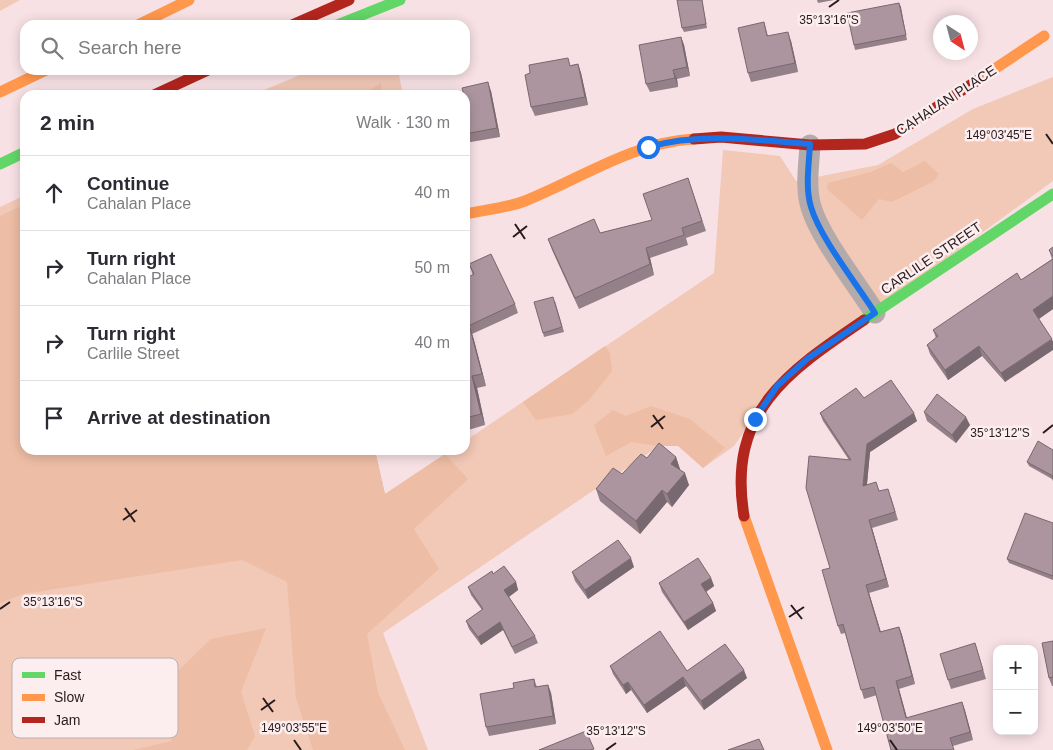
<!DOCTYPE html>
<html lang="en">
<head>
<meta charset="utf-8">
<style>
  body { margin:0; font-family:Helvetica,sans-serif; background:#f7f7f7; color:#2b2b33 }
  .controls { position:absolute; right:15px; bottom:15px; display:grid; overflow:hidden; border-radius:10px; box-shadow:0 2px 12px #0003 }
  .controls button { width:45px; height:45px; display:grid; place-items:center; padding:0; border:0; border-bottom:1px solid #e1e1e2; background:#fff; color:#2b2b33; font:25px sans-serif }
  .compass { position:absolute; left:933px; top:15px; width:45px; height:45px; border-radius:50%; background:#fff; box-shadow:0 2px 12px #0003; rotate:144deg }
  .stop { position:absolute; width:15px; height:15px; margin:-11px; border:4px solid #1a73e8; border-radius:50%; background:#fff }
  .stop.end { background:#1a73e8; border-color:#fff; box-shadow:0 1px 5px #0008 }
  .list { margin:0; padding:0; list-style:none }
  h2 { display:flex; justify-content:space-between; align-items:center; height:65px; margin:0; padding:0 20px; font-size:21px }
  h2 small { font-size:16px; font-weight:400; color:#7c7c81 }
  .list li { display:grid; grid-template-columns:32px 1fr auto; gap:15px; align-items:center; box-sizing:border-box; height:75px; padding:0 20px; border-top:1px solid #e1e1e2 }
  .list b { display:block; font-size:19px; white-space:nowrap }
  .list p { margin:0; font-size:16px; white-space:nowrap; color:#7c7c81 }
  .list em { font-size:16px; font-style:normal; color:#7c7c81 }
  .icon { flex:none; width:28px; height:28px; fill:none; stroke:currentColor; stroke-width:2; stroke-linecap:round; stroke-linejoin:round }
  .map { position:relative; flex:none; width:1053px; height:750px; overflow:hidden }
  .search { position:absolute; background:#fff; box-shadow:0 2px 12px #0003; left:20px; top:20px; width:450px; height:55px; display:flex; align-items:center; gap:12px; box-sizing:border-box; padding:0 18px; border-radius:15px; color:#7c7c81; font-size:19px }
  .panel { position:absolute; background:#fff; box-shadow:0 2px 12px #0003; left:20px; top:90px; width:450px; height:365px; border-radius:15px }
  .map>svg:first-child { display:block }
</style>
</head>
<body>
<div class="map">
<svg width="1053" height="750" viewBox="0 0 1053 750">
  <rect width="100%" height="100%" fill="#f7e1e5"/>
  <g fill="#f2c8b6">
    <polygon points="0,0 20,0 0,11"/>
    <polygon points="312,70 398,70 403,95 252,95"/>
    <polygon points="1053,77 1053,181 779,381 734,446 703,468 679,446 659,446 383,633 428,750 0,750 0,207 25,195 25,450 375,450 385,494 451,450 465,450 465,441 714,273 723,150 780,156 796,181 878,165 973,109"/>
  </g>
  <g fill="#eebda5">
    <polygon points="381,83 381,95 363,95"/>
    <polygon points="925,161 939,174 934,181 892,202 879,199 862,220 827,189 828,183 871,172 891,163 903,172"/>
    <polygon points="25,204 25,450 375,450 385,494 445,454 468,479 414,529 439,569 367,634 378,693 405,750 313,750 296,698 287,582 242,560 23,594 0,603 0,216"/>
    <polygon points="605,346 610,353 612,371 589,400 572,414 536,420 523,402"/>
    <polygon points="651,406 690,419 725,448 703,468 678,446 659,446 631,442 606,456 594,425 613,410 626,416"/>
    <polygon points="266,628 241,692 255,736 247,750 133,750 172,741 159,689 211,639"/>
  </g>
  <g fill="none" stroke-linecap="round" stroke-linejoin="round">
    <path stroke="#b5aaaa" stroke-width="21" d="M810,145c-1,20 -5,42 1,62 9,31 46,77 64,106"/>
    <g stroke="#63d668" stroke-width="11">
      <polyline points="337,25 400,0"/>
      <polyline points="0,164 25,152"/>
      <polyline points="864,320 1053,194"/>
    </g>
    <g stroke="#ff974d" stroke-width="11">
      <polyline points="138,25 189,0"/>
      <polyline points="978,80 1044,36"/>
      <polyline points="0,92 46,70"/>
      <path d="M465,214c19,-4 42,-6 60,-13 55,-22 109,-59 169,-62"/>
      <polyline points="744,516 827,750"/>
    </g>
    <g stroke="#b3261e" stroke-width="11">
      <polyline points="292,25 349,0"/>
      <polyline points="154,95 208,70"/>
      <polyline points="694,139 721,137 810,145 865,144 895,134 978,80"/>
      <path d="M744,516c-17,-104 43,-144 120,-196"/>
    </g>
  </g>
  <g fill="#948089">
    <polygon points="679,0 702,0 707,28 684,32 682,28"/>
    <polygon points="817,0 834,0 818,3"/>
    <polygon points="899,3 907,40 855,50 854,45"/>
    <polygon points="764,22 768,36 791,41 798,72 751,82 748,73"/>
    <polygon points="681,37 684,45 690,76 677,79 678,87 650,92 646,84"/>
    <polygon points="578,64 581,73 588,105 535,116 531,107 571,65"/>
    <polygon points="491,91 500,137 465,143 465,95"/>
    <polygon points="688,178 706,231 686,238 688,245 650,258 654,275 579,309 552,250 548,239 600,233 652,220"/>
    <polygon points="1053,247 1053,309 1039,319 1005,382 982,356 948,380 930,354 927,345 936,338 933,330 1021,280 1052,259 1049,250"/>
    <polygon points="469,264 515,304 518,313 472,334 486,386 477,388 485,425 465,431 465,329 466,329 465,328 465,279 473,275"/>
    <polygon points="555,301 564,332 544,337 543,333"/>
    <polygon points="864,398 917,421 870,452 867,484 891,497 898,520 872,528 889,587 869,593 881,632 899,627 902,635 915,684 899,689 907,718 962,702 973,740 953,746 891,750 877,695 864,699 845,633 841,634 838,626 830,568 849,460 823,421 820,413"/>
    <polygon points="924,412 970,425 956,443 927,421"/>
    <polygon points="1053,450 1053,481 1052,479 1029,466 1027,462"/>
    <polygon points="676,457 680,470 689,485 672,507 667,502 640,534 600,501 596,489 622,474 647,458"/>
    <polygon points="1053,523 1053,580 1009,563 1007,559"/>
    <polygon points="634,567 588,599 575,581 572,572"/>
    <polygon points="493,574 516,582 518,590 509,597 535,636 538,643 515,654 503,630 481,645 469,629 466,621 482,610 471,595 468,587"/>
    <polygon points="711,578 714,586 706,592 713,603 716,611 688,630 662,592 659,583"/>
    <polygon points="1053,641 1053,686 1052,686 1049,678"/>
    <polygon points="975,643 986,679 951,689 948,680"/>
    <polygon points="610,666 687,671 747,678 704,710 686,686 647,713 631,690 626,694 613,674"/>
    <polygon points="534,679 537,687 548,685 551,693 556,724 489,736 486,727 514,688"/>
  </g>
  <g fill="#78686f">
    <polygon points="899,3 901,7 907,40 906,35"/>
    <polygon points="788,32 791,41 798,72 795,63"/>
    <polygon points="681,37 684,45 690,76 687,67"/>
    <polygon points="578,64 581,73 588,105 585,97"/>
    <polygon points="673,70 677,79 678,87 675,78"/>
    <polygon points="488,82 491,91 500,137 497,128"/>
    <polygon points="646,248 650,258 654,275 650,264"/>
    <polygon points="1053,296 1053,309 1037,320 1033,310"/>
    <polygon points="470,328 474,340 486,386 482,374"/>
    <polygon points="1052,339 1053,342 1053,350 1005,382 1001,373"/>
    <polygon points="979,346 982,356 948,380 945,370"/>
    <polygon points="472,376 477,388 485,425 481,414"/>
    <polygon points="914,413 917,421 870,452 866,494 863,486 867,444"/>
    <polygon points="966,417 970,425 956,443 952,435"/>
    <polygon points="676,457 680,469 675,476 671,464"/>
    <polygon points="685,473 689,485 672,507 667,494"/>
    <polygon points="662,490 667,502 640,534 636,521"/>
    <polygon points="869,520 872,528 889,587 886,579"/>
    <polygon points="631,558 634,567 588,599 585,590"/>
    <polygon points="711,578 714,586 704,593 701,584"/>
    <polygon points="516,582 518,590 507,598 504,590"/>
    <polygon points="866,585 869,593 883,640 880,632"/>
    <polygon points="713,603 716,611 688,630 684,622"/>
    <polygon points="500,622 503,630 481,645 478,637"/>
    <polygon points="899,627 902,635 915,684 912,676"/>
    <polygon points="744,670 747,678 704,710 701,701"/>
    <polygon points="683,677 686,686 647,713 644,705"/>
    <polygon points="896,681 899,689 909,726 906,718"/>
    <polygon points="628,682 631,690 626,694 623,685"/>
    <polygon points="548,685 551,693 556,724 553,716"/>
    <polygon points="962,702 965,710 973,740 970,732"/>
  </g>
  <g fill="#ac959f" stroke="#78686f">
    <polygon points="677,0 702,0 706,24 682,28"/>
    <polygon points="899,3 906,35 854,45 847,13"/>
    <polygon points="764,22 767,36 788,32 795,63 748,73 738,28"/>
    <polygon points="681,37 687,67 673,70 675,78 646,84 639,45"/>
    <polygon points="568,58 570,66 578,64 585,97 531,107 525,75 530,73 529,65"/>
    <polygon points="488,82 497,128 465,134 465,95 464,95 462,88"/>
    <polygon points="688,178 702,221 682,228 684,235 646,248 650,264 575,298 548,239 594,219 600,233 652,220 643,194"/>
    <polygon points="1053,247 1053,256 1049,250"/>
    <polygon points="491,254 515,304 466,327 465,326 465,279 474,274 469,264"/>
    <polygon points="1053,259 1053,296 1033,310 1052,339 1001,373 979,346 945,370 927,345 938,336 933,330 1017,273 1021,280"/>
    <polygon points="553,297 562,327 543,333 534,302"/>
    <polygon points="470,328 482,374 472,376 481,414 465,418 465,329"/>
    <polygon points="891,380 914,413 867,444 863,486 876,482 879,491 888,489 895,512 869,520 886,579 866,585 880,632 899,627 912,676 896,681 906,718 962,702 970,732 950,738 954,750 891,750 874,687 861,690 843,624 838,626 822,570 830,568 806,488 809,456 851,460 820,413 856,388 864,398"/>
    <polygon points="937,394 966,417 952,435 924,412"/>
    <polygon points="1038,441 1053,450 1053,478 1052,478 1053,476 1027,462"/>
    <polygon points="659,443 676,457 671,464 685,473 667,494 662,490 636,521 596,489 613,468 622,474 641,454 647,458"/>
    <polygon points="1025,513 1053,523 1053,576 1007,559"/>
    <polygon points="618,540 631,558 585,590 572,572"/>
    <polygon points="698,558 711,578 701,584 713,603 684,622 659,583"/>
    <polygon points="504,566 516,582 504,590 535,636 512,647 500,622 478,637 466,621 483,609 468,587 492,571 493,574"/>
    <polygon points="660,631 687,671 725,644 744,670 701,701 683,677 644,705 628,682 623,685 610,666"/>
    <polygon points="1053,641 1053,677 1049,678 1042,643"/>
    <polygon points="975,643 983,670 948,680 940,654"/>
    <polygon points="534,679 535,687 548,685 553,716 486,727 480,694 514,688 513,683"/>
    <polygon points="586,731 594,749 590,750 539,750"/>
    <polygon points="759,739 764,750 728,750"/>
  </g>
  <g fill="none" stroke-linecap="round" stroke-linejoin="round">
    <path stroke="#1a73e8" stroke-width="6" d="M648,147c54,-15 107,-7 162,-3 -1,21 -5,43 1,63 9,31 46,77 64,106l-68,46 -30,27 -22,33"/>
  </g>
  <path fill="none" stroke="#281b1d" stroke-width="2" d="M829,7l10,-7M1046,134l7,10M515,224l10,15M513,237l14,-11M653,415l10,14M651,427l14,-11M1043,433l10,-8M125,508l10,14M123,520l14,-10M791,605l11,14M0,609l10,-7M789,617l15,-10M263,698l10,14M261,710l14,-10M294,740l7,10M890,740l7,10M606,750l10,-7"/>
  <g text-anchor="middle" stroke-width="5" stroke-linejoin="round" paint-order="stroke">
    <g font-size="14" fill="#281b1d" stroke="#fcedef">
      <text transform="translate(946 100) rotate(-33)" y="5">CAHALAN PLACE</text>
      <text transform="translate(931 258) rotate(-34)" y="5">CARLILE STREET</text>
    </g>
  </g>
  <rect x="12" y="658" width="166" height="80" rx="8" fill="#fcedef" stroke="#bcaeb0" stroke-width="1"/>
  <rect x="22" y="672" width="23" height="6" fill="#63d668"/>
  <rect x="22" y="694" width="23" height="7" fill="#ff974d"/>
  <rect x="22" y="717" width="23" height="6" fill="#b3261e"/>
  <g font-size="14" fill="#281b1d">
    <text x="54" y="680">Fast</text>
    <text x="54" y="702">Slow</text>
    <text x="54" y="725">Jam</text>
  </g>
  <g font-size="12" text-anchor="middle" fill="#281b1d" stroke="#fcedef" stroke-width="5" stroke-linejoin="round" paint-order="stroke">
    <text x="829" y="24">35°13'16"S</text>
    <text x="999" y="139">149°03'45"E</text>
    <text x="1000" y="437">35°13'12"S</text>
    <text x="53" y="606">35°13'16"S</text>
    <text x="294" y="732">149°03'55"E</text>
    <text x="890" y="732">149°03'50"E</text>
    <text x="616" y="735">35°13'12"S</text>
  </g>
</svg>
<div class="controls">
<button>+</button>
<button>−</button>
</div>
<svg class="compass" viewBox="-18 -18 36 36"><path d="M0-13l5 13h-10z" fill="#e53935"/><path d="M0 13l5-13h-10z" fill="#7c7c81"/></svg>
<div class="stop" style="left:648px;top:147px"></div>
<div class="stop end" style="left:755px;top:419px"></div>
<div class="search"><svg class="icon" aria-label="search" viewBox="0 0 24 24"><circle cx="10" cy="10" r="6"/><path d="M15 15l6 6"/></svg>Search here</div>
<section class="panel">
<h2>2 min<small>Walk · 130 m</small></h2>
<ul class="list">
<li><svg class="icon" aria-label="ahead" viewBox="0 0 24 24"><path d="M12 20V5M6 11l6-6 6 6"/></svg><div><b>Continue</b><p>Cahalan Place</p></div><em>40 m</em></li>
<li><svg class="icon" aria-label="right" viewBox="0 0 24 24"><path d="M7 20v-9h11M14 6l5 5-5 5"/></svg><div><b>Turn right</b><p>Cahalan Place</p></div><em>50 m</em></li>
<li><svg class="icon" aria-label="right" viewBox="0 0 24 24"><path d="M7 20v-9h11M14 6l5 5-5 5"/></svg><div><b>Turn right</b><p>Carlile Street</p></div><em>40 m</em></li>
<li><svg class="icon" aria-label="arrive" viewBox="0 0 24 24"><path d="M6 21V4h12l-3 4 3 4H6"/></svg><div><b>Arrive at destination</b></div></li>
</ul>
</section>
</div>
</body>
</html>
